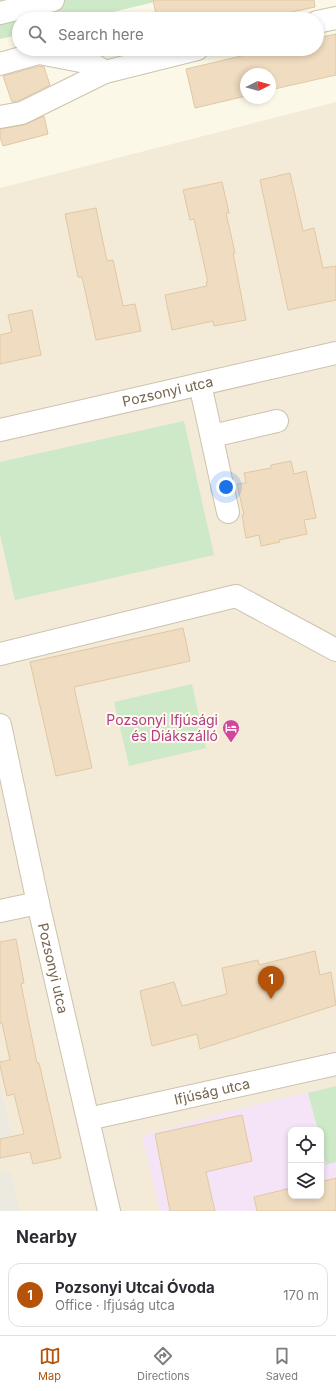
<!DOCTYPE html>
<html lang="en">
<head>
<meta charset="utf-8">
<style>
  body { margin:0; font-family:Inter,sans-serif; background:#f7f7f7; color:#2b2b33 }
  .controls { position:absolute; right:12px; bottom:12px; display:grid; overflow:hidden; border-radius:8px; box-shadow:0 2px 6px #0003 }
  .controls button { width:36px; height:36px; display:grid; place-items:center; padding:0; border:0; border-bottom:1px solid #e1e1e2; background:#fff; color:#2b2b33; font:20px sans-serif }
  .compass { position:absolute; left:240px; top:68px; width:36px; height:36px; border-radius:50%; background:#fff; box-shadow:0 2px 6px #0003; rotate:84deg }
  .you { position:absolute; left:226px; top:487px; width:14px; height:14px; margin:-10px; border:3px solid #fff; border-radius:50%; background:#1a73e8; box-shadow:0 0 0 6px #1a73e833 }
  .badge { display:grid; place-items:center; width:26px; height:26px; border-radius:50%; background:#b45309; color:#fff; font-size:13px; font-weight:700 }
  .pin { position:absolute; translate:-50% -33px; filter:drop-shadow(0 1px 2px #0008) }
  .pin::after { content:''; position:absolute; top:21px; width:14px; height:12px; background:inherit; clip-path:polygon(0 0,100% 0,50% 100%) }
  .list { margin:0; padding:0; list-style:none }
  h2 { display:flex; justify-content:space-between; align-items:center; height:52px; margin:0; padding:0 16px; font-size:17px }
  h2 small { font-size:13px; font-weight:400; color:#7c7c81 }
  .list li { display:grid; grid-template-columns:26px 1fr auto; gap:12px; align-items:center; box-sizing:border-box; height:64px; margin:0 8px 8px; padding:0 8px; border:1px solid #e1e1e2; border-radius:12px }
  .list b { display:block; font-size:15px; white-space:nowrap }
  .list p { margin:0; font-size:13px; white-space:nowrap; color:#7c7c81 }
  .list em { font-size:13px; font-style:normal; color:#7c7c81 }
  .icon { flex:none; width:22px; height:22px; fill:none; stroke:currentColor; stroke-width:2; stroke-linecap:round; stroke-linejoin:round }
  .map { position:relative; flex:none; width:336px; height:1211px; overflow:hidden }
  .search { position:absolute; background:#fff; box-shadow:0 2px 6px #0003; left:12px; right:12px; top:12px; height:44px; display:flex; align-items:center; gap:10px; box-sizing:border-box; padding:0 14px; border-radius:22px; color:#7c7c81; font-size:15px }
  .sheet { height:124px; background:#fff }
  nav { display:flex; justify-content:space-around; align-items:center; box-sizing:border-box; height:56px; border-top:1px solid #e1e1e2; background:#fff; font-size:11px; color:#7c7c81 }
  nav a { display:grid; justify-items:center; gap:2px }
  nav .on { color:#b45309 }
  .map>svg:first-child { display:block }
</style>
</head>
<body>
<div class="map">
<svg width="336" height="1211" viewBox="0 0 336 1211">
  <rect width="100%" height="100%" fill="#fbf8e8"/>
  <path fill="#f3ebd7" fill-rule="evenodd" d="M336,102v1109h-336v-1023zM291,1130h30v66h-30z"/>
  <g fill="#ece9e1">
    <polygon points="0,1085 12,1137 0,1139"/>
    <polygon points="11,1172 20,1211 0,1211 0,1174"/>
  </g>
  <path fill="#f5e4f8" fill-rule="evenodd" d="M336,1086v125h-176l-18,-75 97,-27zM291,1130h30v66h-30z"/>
  <g fill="#cee9c7">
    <polygon points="0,0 163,0 84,19 19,19 19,35 0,39"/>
    <polygon points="184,421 214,555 15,600 0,534 0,462"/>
    <polygon points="192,684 206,748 129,766 114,702"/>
    <polygon points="336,1086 336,1162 326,1165 321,1144 321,1130 318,1130 308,1093"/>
  </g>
  <g fill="#f0ddc1" stroke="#e1c7a2">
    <polygon points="153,0 314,0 315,7 259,19 157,19"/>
    <polygon points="336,34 336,75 270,90 270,74 246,74 246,96 195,108 186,69 271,49 317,49 317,38"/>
    <polygon points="40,66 44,67 50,85 18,101 12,102 3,76"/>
    <polygon points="44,116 48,134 3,146 0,137 0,129 24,125"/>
    <polygon points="290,173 303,231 314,228 323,268 336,266 336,300 288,310 260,180"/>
    <polygon points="222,182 229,213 226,213 235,253 233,253 246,320 214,326 213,321 172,330 165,295 207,286 206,282 208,282 194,219 190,220 183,190"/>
    <polygon points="96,208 107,261 113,260 123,306 135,304 141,331 96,340 82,277 78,277 65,214"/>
    <polygon points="32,310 41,355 0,364 0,335 12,332 8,315"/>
    <polygon points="291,461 294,474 306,471 316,518 304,520 307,534 279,540 280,542 261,546 259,535 246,538 242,515 244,515 237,484 246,483 244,473 271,468 271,465"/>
    <polygon points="183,628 190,661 74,687 92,768 56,776 30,662"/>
    <polygon points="16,939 24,983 21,984 37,1063 39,1063 61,1158 33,1164 30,1152 0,1158 0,1139 24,1134 14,1094 7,1096 0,1066 0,1062 10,1060 2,1023 0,1023 0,942"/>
    <polygon points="315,951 320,975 331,972 336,1005 200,1049 197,1034 152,1046 140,991 174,982 182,1006 227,994 222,968 258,960 259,965"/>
    <polygon points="242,1115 252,1161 206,1172 215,1211 170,1211 155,1134"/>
    <polygon points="336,1178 336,1211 257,1211 254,1197 291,1188 291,1196 321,1196 321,1182"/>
  </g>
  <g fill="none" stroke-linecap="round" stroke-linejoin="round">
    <g stroke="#cdc2ae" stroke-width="24">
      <g id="minor">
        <polyline points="0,13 53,0"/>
        <polyline points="317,22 336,18"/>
        <polyline points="0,64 39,53 91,63 105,72"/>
        <polyline points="0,117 22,113 105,72 197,49"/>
        <polyline points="200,384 228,512"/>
        <path id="s1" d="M0,430l336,-77"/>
        <polyline points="212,436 277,421"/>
        <polyline points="0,654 236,596 336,650"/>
        <path id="s2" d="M0,725l38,178 71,308"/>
        <polyline points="0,911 38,903"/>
        <path id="s3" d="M88,1119l248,-55"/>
      </g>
    </g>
    <use href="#minor" stroke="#fff" stroke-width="22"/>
  </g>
  <defs>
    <g id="hotel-pin" transform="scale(0.9)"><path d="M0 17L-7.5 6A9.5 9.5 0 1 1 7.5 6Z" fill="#d1479c" stroke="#fefbee"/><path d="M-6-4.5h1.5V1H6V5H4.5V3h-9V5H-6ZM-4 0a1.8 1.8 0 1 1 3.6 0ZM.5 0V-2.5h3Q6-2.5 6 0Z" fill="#fff"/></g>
  </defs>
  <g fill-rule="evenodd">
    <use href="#hotel-pin" x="231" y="728"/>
  </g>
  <g text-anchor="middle" stroke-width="4" stroke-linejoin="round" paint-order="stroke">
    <g font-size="14" fill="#75634d" stroke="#fefbee">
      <text dy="5" stroke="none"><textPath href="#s1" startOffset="172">Pozsonyi utca</textPath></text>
      <text dy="5" stroke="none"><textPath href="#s2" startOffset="249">Pozsonyi utca</textPath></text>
      <text dy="5" stroke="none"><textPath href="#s3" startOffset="127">Ifjúság utca</textPath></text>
    </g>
    <g font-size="14" fill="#b23c85" stroke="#fefbee" text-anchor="end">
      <text x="218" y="725">Pozsonyi Ifjúsági<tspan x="218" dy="16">és Diákszálló</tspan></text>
    </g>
  </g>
</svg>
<div class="controls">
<button><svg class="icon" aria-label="locate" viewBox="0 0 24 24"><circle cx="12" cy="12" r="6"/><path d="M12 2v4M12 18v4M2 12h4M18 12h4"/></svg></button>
<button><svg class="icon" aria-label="layers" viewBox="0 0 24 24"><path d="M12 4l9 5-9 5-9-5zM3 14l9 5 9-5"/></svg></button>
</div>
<svg class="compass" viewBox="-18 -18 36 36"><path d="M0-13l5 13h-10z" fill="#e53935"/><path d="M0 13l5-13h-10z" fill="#7c7c81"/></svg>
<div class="you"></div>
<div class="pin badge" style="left:271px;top:999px">1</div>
<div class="search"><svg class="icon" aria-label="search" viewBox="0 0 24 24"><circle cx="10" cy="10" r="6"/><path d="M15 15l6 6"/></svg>Search here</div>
</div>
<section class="sheet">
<h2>Nearby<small></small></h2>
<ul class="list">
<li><span class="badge">1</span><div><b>Pozsonyi Utcai Óvoda</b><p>Office · Ifjúság utca</p></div><em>170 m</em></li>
</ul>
</section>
<nav>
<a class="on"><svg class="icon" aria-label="map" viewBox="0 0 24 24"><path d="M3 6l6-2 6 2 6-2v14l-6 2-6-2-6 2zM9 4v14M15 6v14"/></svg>Map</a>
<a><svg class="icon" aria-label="directions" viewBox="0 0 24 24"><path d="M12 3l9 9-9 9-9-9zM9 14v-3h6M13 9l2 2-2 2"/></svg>Directions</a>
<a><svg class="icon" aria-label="saved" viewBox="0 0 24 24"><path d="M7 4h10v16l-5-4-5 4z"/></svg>Saved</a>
</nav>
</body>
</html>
